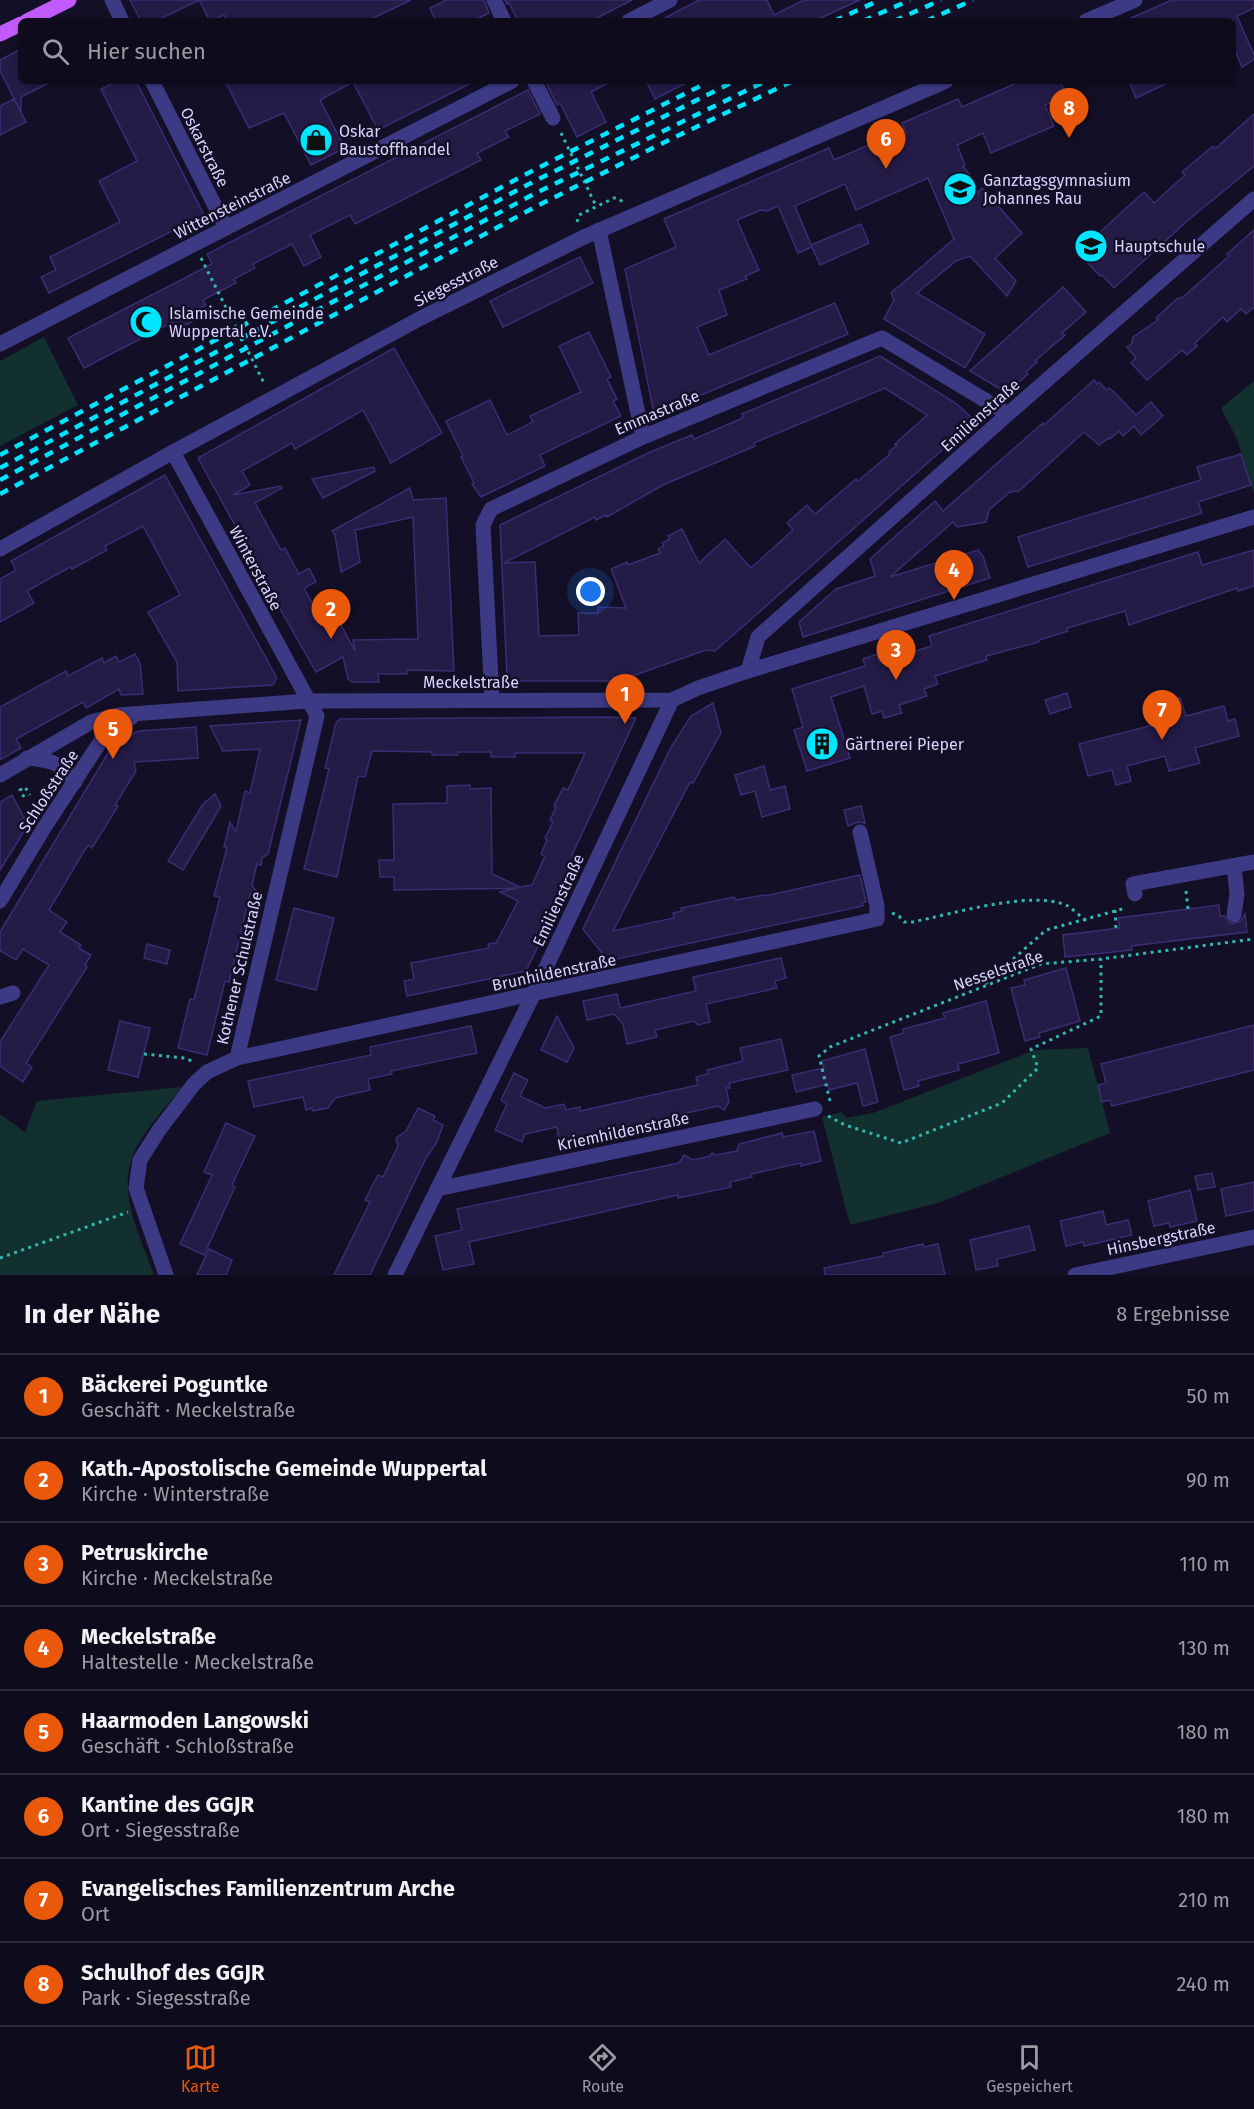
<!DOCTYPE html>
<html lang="de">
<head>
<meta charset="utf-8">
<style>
  body { margin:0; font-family:"Fira Sans",sans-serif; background:#1c1929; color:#f1f3f6 }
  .you { position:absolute; left:591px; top:592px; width:21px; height:21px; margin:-15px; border:4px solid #fff; border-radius:50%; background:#1a73e8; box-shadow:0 0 0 9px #1a73e833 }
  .badge { display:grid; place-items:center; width:39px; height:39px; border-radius:50%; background:#ea580c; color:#fff; font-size:20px; font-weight:700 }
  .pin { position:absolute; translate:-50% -50px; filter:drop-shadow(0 2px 3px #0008) }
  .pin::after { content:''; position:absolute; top:32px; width:21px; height:18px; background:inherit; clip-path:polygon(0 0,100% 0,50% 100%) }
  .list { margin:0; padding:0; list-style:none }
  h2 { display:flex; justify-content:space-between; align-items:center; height:78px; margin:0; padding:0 24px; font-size:26px }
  h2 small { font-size:20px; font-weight:400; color:#9b9ba3 }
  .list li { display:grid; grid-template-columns:39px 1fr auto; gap:18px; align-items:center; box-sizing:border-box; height:84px; padding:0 24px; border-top:2px solid #2e2b3b }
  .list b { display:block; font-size:22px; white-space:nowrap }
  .list p { margin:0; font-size:20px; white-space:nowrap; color:#9b9ba3 }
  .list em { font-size:20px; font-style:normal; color:#9b9ba3 }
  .icon { flex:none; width:33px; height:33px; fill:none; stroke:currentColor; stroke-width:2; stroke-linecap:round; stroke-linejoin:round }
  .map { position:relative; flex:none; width:1254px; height:1275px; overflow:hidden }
  .search { position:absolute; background:#0e0b1c; box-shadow:0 2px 4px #0004; left:18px; right:18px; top:18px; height:66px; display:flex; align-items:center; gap:15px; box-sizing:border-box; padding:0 21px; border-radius:9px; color:#9b9ba3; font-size:22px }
  .sheet { height:750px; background:#0e0b1c }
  nav { display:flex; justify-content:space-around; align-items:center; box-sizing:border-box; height:84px; border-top:2px solid #2e2b3b; background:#0e0b1c; font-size:16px; color:#9b9ba3 }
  nav a { display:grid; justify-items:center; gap:3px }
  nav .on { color:#ea580c }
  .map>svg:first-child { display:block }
</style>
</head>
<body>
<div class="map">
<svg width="1254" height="1275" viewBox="0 0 1254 1275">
  <rect width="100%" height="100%" fill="#130f26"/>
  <g fill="#12302f">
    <polygon points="44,337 78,405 0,446 0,361"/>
    <polygon points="1254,381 1254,494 1237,439 1221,408"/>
    <polygon points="1088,1048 1110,1133 938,1203 850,1225 822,1117 842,1112 846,1118 873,1113 1035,1050"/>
    <path d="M182,1087c-16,20 -39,44 -49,68 -16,39 8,83 21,120h-154v-161l25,18 12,-31z"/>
  </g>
  <g fill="#241b47" stroke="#3b2d73" stroke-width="1.5" fill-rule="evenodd">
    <polygon points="130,0 411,0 367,21 227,21 224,15 210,21 199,0 156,21 141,21"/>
    <polygon points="446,0 484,0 489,13 472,21 436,21 430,8"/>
    <polygon points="505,0 632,0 591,21 518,21 509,3 507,4"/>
    <polygon points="699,0 767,0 774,15 804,0 860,0 814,21 659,21"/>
    <polygon points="1172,0 1254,0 1254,8 1237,16 1254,55 1254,59 1242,67 1233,45 1233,21 1124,21"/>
    <polygon points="21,49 21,81 53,81 21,97 21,112 0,71 0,60"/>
    <polygon points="117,81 136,81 204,215 49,293 41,277 56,270 50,257 120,222 99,181 137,161 101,89"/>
    <polygon points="225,81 475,81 378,130 353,82 320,100 345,148 311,165 284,113 249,128"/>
    <polygon points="545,81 612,81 591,92 606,122 577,137 560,103 557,105"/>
    <polygon points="646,81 690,81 655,99"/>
    <polygon points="1021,81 1060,81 1066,95 1045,105 1054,126 991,153 983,133 957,145 965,165 963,166 969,174 978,193 982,188 1022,233 995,258 1016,281 1007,296 970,256 956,261 917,293 985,334 965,368 884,319 894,300 891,293 954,239 928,178 856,210 845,184 795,206 812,247 798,253 778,206 767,211 761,210 737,220 759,270 745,276 747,279 719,290 727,315 697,327 709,355 835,303 848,334 660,412 653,409 625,269 676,247 664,219 829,148 834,160 871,144 872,148 906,133 902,123 958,99 962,107"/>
    <polygon points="1129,81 1172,81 1136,98"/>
    <polygon points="528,90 540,114 505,131 509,137 477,153 481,160 355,224 350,215 310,235 321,257 304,266 292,244 253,264 255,268 234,279 236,283 203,300 206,305 189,314 193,321 177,330 173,322 84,368 68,338 212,264 207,254"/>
    <polygon points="14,99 26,122 0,135 0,106"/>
    <polygon points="1254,114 1254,166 1187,221 1114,288 1102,275 1100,276 1078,252 1144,192 1154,203 1185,175 1182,172 1213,146 1215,149"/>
    <polygon points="861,224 869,243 820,265 811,245"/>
    <polygon points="1254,230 1254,307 1246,314 1241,309 1227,322 1223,317 1195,343 1197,346 1187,355 1182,350 1147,380 1131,363 1136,358 1127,347 1132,343 1133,337 1158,320 1156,318 1178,298 1182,298 1229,256 1227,254"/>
    <polygon points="580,257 593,283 503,327 490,301"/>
    <polygon points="1063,287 1086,312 1062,333 1065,335 1035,361 1037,362 1026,372 1028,374 1007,393 970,371"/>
    <polygon points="589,332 611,377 607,379 617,399 613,401 621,416 540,455 545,466 481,497 472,484 474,483 461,457 463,456 446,421 490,400 507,435 533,422 530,416 581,392 559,346"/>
    <polygon points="394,348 442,433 391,463 363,410 295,449 292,443 242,471 250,485 233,495 281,486 282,488 255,503 281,550 285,548 299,574 309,568 316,582 304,588 322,621 335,614 355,651 353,640 418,639 413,517 355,530 360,562 341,572 335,535 332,531 410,488 413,500 446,498 454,671 407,670 407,674 378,674 379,682 352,682 348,679 343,657 316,672 279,607 281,606 262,570 260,571 198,458"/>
    <path d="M880,356l77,48 18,17 -260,230 -9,-1 -88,31h-106l-5,-4 -7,-152 148,-72 44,-18 2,4 49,-21 -1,-4zM885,388l42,27 -32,29 2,1 -8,7 1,2 -32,27 -2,-2 -41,35 -8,-9 -20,18 6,7 -42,38 -26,-29 -26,24 -17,-34 -14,7 2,3 -8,4 2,3 -6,3 2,4 -32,12 -1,-3 -16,7 15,39 -28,-1v6h-20l1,22 -40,1 -4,-74 -31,1 91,-46 1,3 10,-5 1,2 56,-32 92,-39 -1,-3z"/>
    <polygon points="1094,380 1097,384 1099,382 1107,390 1109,388 1114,392 1136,415 1151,402 1163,416 1141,435 1134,426 1123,436 1119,431 1110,439 1109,438 1099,445 1084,432 1019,491 1010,492 989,510 986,522 957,527 953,522 890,577 978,550 983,556 990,578 803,637 799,622 836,589 875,576 870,559 890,541 935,501 943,511 1043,423 1044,425"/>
    <polygon points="1241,454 1251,485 1198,502 1202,513 1028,567 1018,537 1201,480 1197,467"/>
    <polygon points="374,467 375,471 323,498 312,479"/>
    <polygon points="165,475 277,678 273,685 178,691 177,662 148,612 180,595 143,526 105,546 107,550 72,569 70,567 27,591 34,603 0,622 0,579 16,570 11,561"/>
    <polygon points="1254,550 1254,586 1238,591 1237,588 1129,625 1125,611 1067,628 1068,631 1039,640 1039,642 986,656 987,660 935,676 938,684 924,689 927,696 899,705 902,713 884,718 882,711 872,714 864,686 831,697 850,758 807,771 794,730 803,727 792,689 865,666 863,659 877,654 879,662 932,646 929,636 1198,552 1202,565"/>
    <polygon points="135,654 140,663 143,694 121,695 119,689 86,708 83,702 16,739 21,748 0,760 0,707 66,671 68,676 102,658 104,663 116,656 119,662"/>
    <polygon points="1067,693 1071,707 1050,714 1045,700"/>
    <polygon points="1180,698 1186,716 1224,706 1228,721 1235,719 1239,736 1195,748 1200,763 1169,771 1165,756 1127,766 1131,781 1116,785 1112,770 1088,776 1079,744 1157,724 1153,705"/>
    <polygon points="713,703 721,733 693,783 690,782 613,931 674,918 673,913 682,911 681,908 734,897 736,900 764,895 765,896 860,875 866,902 862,903 863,906 608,961 583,929 671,747 691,716"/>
    <polygon points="606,717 636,718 572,855 580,859 526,971 407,996 404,981 414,979 411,963 489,948 488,944 496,943 518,901 500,892 518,888 394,890 394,877 380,877 379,860 394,860 393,804 447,803 447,786 470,785 470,789 491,788 492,874 520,887 532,885 545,856 541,854 547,840 545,838 553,822 550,820 556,807 554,806 563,788 568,790 585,753 515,753 515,757 491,757 491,752 458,752 458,755 432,755 432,752 372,751 365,777 358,776 337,877 304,869 329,769 325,768 336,723 340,719"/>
    <polygon points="301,720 268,854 262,858 261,865 257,864 252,885 256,891 250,894 229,982 225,981 207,1055 178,1048 190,999 194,1000 220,897 214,896 227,848 224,847 230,822 236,832 245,791 250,793 260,749 223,751 210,726"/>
    <polygon points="196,727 198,758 134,762 136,771 115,805 118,806 92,848 89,845 84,851 49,910 67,922 60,932 81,945 79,948 91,955 85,965 87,967 26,1063 32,1067 23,1082 0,1066 0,1042 49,965 23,949 16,960 0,951 0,932 111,748 125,736 139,731"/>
    <polygon points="764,766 770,790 785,786 790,809 762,817 755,791 741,795 735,775"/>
    <polygon points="215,794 221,806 183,870 168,861 203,804"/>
    <polygon points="12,795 28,825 0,870 0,802"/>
    <polygon points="861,806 865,823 858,822 848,826 844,810"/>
    <polygon points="1219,905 1220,916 1225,916 1228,922 1232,924 1241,921 1245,914 1247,932 1131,946 1132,950 1065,957 1063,935 1120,928 1118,918"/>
    <polygon points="294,908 334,918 316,990 276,980"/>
    <polygon points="147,944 170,950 167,964 144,958"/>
    <polygon points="781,958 786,978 775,981 777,988 706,1004 710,1022 698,1025 694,1021 655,1030 657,1037 627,1044 623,1024 614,1014 587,1020 583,1001 617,994 620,1008 674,996 696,991 693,977"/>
    <polygon points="1066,968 1080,1021 1039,1033 1040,1037 1025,1041 1011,988 1025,985 1024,980"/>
    <polygon points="986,1001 999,1053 958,1064 959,1070 918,1081 919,1086 904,1090 890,1037 904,1033 903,1029 945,1018 943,1013"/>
    <polygon points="557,1016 574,1048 567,1062 541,1050"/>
    <polygon points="120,1021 150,1028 138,1077 108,1070"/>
    <polygon points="1254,1025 1254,1070 1112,1106 1110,1100 1102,1102 1098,1085 1106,1083 1101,1064"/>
    <polygon points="471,1026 477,1053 391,1071 392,1074 368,1079 370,1090 335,1098 328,1108 313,1111 312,1108 306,1110 303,1097 254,1107 248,1081 371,1055 370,1047"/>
    <polygon points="781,1039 788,1070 729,1083 730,1088 726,1088 729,1102 724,1110 718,1106 559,1141 557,1127 525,1134 522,1142 495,1130 507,1104 501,1100 514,1073 528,1080 520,1096 545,1108 564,1104 566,1110 580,1107 580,1111 698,1085 696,1077 708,1074 707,1070 743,1061 740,1048"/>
    <polygon points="865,1049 878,1102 863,1106 857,1083 829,1090 828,1084 796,1092 792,1075 824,1068 822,1061"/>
    <polygon points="418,1108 435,1116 433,1120 443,1125 437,1142 426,1158 370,1275 334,1275 370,1202 365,1200 378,1175 383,1177 398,1146 396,1138 406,1131"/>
    <polygon points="226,1123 255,1136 232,1185 235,1187 204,1255 180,1244 212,1175 204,1172"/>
    <polygon points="814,1131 821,1161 801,1166 801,1163 751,1174 752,1177 730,1182 731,1187 678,1198 678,1195 469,1242 474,1264 443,1270 435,1236 462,1230 457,1209 679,1163 684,1155 693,1160 710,1156 712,1153 716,1155 737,1151 739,1144 782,1133 783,1137"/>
    <polygon points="1212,1173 1215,1187 1198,1190 1195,1176"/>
    <polygon points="1254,1182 1254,1210 1226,1216 1221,1189"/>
    <polygon points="1190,1190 1197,1221 1170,1227 1169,1223 1154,1226 1148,1201"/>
    <polygon points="1103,1211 1106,1225 1128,1220 1132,1235 1084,1246 1083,1242 1066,1246 1060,1221"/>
    <polygon points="1029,1226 1035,1250 997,1259 998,1266 976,1270 970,1240"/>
    <polygon points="923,1244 924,1247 938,1244 945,1275 825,1275 824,1268 883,1256 883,1253"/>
    <polygon points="209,1249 232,1260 226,1275 197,1275"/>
  </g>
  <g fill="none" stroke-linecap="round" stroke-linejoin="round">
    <g stroke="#2fb8b0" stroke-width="3" stroke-dasharray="3 4.5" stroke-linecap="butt">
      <polyline points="561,133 596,206"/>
      <polyline points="577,222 579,215 614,198 617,198 623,202"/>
      <polyline points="201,258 264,383"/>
      <polyline points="24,797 20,790 25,787 30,795"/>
      <polyline points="1186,891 1188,909"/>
      <polyline points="1115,910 1116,929"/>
      <path d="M892,913l7,3 5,6h9c38,-8 121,-33 155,-16 6,4 12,10 18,15"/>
      <polyline points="985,984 1046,930 1126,908"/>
      <polyline points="144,1054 185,1058 194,1062"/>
      <polyline points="830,1101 819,1056 830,1047 1041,964 1101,959 1254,939"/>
      <polyline points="828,1116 845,1125 901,1143 1002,1103 1038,1068 1031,1049 1101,1016 1101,959"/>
      <polyline points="0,1258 128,1212"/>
    </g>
    <g stroke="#3d3a85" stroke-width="15">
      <polyline points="112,0 122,21"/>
      <polyline points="494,0 504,21"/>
      <polyline points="629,21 670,0"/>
      <polyline points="1086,21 1135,0"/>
      <polyline points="152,81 226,228"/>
      <polyline points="534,81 553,118"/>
      <polyline points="599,230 643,437"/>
      <polyline points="0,344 512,81"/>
      <polyline points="173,452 317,716 237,1058"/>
      <polyline points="0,549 173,452 421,318 584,237 946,81"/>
      <polyline points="748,671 758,637 1008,414 1254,199"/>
      <polyline points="492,700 483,525 491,509 643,437 882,338 1008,414"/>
      <path d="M27,758c24,2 33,4 48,24"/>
      <polyline points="0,775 91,722 118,715 307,701 672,700 698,688 748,671 1254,517"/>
      <polyline points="1135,894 1133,884 1254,862"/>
      <polyline points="0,901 44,828 108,730 131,718"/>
      <polyline points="1234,915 1237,894 1234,866"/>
      <polyline points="0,997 13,993"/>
      <polyline points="437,1189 815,1109"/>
      <polyline points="166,1275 136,1188 140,1160 159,1130 194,1084 207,1072 237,1058 877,919 877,906 860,832"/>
      <polyline points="395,1275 533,995 672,700"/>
      <polyline points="1075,1275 1254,1237"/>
    </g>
    <g stroke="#c25bff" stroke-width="15">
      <polyline points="27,21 69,0"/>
      <polyline points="0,34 21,24"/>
    </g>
    <g stroke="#00e5ff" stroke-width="4.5" stroke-dasharray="9 8" stroke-linecap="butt">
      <polyline points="834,21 880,0"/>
      <polyline points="863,21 910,0"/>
      <polyline points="894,21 941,0"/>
      <polyline points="926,21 973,0"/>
      <polyline points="0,455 532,171 710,81"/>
      <polyline points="0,468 529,184 735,81"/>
      <polyline points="0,480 534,194 766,81"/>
      <polyline points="0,494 539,205 673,138 793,81"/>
    </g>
  </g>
  <defs>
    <g id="shop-disc" transform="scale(1.725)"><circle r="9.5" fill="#00e5ff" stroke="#130f26"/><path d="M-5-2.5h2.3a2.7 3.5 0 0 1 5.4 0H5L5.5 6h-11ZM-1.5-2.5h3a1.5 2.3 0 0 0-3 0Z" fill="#111"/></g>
    <g id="school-disc" transform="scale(1.725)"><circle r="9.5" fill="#00e5ff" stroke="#130f26"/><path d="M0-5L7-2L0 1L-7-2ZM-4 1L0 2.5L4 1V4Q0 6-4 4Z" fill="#111"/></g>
    <g id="mosque-disc" transform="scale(1.725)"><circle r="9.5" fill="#00e5ff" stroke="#130f26"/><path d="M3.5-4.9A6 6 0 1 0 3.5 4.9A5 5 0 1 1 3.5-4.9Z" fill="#111"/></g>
    <g id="building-disc" transform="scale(1.725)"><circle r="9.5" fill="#00e5ff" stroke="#130f26"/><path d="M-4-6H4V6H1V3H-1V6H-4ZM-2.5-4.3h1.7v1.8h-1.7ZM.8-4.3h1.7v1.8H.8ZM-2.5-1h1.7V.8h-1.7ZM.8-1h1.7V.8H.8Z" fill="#111"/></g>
  </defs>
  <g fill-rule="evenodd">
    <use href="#shop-disc" x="316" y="140"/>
    <use href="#school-disc" x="960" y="189"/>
    <use href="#school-disc" x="1091" y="246"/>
    <use href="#mosque-disc" x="146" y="322"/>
    <use href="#building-disc" x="822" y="744"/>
  </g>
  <g text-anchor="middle" stroke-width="5" stroke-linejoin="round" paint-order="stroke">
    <g font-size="16" fill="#d9d4ff" stroke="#130f26" text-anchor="start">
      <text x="339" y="137">Oskar<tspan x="339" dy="18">Baustoffhandel</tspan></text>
      <text x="983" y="186">Ganztagsgymnasium<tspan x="983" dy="18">Johannes Rau</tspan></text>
      <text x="1114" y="252">Hauptschule</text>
      <text x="169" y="319">Islamische Gemeinde<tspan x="169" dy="18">Wuppertal e.V.</tspan></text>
      <text x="845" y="750">Gärtnerei Pieper</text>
    </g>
    <g font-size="16" fill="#d9d4ff" stroke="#130f26">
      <text transform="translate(205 147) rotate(63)" y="6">Oskarstraße</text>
      <text transform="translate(232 205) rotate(-27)" y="6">Wittensteinstraße</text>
      <text transform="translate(456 281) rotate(-27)" y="6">Siegesstraße</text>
      <text transform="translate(657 412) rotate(-23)" y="6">Emmastraße</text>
      <text transform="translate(980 415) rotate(-42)" y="6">Emilienstraße</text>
      <text transform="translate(256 568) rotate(62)" y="6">Winterstraße</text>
      <text x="471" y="688">Meckelstraße</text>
      <text transform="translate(48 791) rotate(-57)" y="6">Schloßstraße</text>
      <text transform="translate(558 900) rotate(-65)" y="6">Emilienstraße</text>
      <text transform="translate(239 968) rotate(-77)" y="6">Kothener Schulstraße</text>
      <text transform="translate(998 970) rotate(-19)" y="6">Nesselstraße</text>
      <text transform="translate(554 972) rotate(-12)" y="6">Brunhildenstraße</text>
      <text transform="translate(623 1131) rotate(-12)" y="6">Kriemhildenstraße</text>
      <text transform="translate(1161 1238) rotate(-12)" y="6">Hinsbergstraße</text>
    </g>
  </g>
</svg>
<div class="you"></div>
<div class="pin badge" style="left:625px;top:724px">1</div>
<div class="pin badge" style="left:331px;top:639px">2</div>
<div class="pin badge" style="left:896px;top:680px">3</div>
<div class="pin badge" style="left:954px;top:600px">4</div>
<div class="pin badge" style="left:113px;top:759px">5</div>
<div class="pin badge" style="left:886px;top:169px">6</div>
<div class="pin badge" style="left:1162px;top:740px">7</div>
<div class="pin badge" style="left:1069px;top:138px">8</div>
<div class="search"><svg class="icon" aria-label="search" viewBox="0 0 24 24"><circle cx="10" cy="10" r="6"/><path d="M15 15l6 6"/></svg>Hier suchen</div>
</div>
<section class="sheet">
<h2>In der Nähe<small>8 Ergebnisse</small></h2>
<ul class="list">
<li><span class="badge">1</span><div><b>Bäckerei Poguntke</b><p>Geschäft · Meckelstraße</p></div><em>50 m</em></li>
<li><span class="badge">2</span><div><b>Kath.-Apostolische Gemeinde Wuppertal</b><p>Kirche · Winterstraße</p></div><em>90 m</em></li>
<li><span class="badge">3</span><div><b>Petruskirche</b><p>Kirche · Meckelstraße</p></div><em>110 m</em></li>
<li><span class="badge">4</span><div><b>Meckelstraße</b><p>Haltestelle · Meckelstraße</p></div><em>130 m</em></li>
<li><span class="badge">5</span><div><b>Haarmoden Langowski</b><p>Geschäft · Schloßstraße</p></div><em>180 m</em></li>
<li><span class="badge">6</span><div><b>Kantine des GGJR</b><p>Ort · Siegesstraße</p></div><em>180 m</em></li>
<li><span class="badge">7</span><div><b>Evangelisches Familienzentrum Arche</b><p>Ort</p></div><em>210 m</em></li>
<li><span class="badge">8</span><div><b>Schulhof des GGJR</b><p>Park · Siegesstraße</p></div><em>240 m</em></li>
</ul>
</section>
<nav>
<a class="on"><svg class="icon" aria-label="map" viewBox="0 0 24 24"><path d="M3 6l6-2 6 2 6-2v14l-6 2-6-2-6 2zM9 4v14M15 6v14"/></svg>Karte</a>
<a><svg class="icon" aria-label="directions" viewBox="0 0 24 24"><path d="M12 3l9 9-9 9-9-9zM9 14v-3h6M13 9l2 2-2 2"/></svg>Route</a>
<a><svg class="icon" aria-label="saved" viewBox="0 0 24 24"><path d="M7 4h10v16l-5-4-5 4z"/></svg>Gespeichert</a>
</nav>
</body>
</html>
